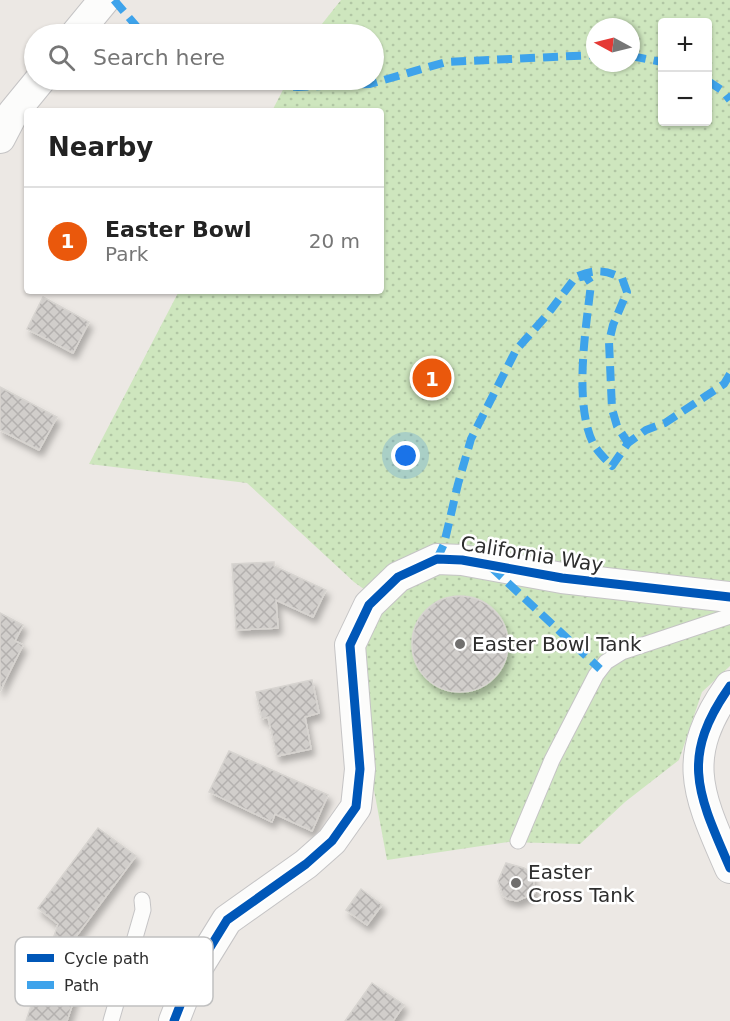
<!DOCTYPE html>
<html lang="en">
<head>
<meta charset="utf-8">
<style>
  body { margin:0; font-family:"DejaVu Sans",sans-serif; background:#f6f6f6; color:#222 }
  .controls { position:absolute; right:18px; top:18px; display:grid; overflow:hidden; border-radius:6px; box-shadow:0 2px 4px #0004 }
  .controls button { width:54px; height:54px; display:grid; place-items:center; padding:0; border:0; border-bottom:2px solid #e0e0e0; background:#fff; color:#222; font:30px sans-serif }
  .compass { position:absolute; left:586px; top:18px; width:54px; height:54px; border-radius:50%; background:#fff; box-shadow:0 2px 4px #0004; rotate:277deg }
  .you { position:absolute; left:406px; top:456px; width:21px; height:21px; margin:-15px; border:4px solid #fff; border-radius:50%; background:#1a73e8; box-shadow:0 0 0 9px #1a73e833 }
  .badge { display:grid; place-items:center; width:39px; height:39px; border-radius:50%; background:#ea580c; color:#fff; font-size:20px; font-weight:700 }
  .pin { position:absolute; translate:-50% -50%; border:3px solid #fff; box-shadow:0 2px 6px #0006 }
  .list { margin:0; padding:0; list-style:none }
  h2 { display:flex; justify-content:space-between; align-items:center; height:78px; margin:0; padding:0 24px; font-size:26px }
  h2 small { font-size:20px; font-weight:400; color:#767676 }
  .list li { display:grid; grid-template-columns:39px 1fr auto; gap:18px; align-items:center; box-sizing:border-box; height:108px; padding:0 24px; border-top:2px solid #e0e0e0 }
  .list b { display:block; font-size:22px; white-space:nowrap }
  .list p { margin:0; font-size:20px; white-space:nowrap; color:#767676 }
  .list em { font-size:20px; font-style:normal; color:#767676 }
  .icon { flex:none; width:33px; height:33px; fill:none; stroke:currentColor; stroke-width:2; stroke-linecap:round; stroke-linejoin:round }
  .map { position:relative; flex:none; width:730px; height:1021px; overflow:hidden }
  .search { position:absolute; background:#fff; box-shadow:0 2px 4px #0004; left:24px; top:24px; width:360px; height:66px; display:flex; align-items:center; gap:15px; box-sizing:border-box; padding:0 21px; border-radius:33px; color:#767676; font-size:22px }
  .panel { position:absolute; background:#fff; box-shadow:0 2px 4px #0004; left:24px; top:108px; width:360px; height:186px; border-radius:6px }
  .map>svg:first-child { display:block }
</style>
</head>
<body>
<div class="map">
<svg width="730" height="1021" viewBox="0 0 730 1021">
  <defs>
    <pattern id="grass-dots" width="8" height="8" patternUnits="userSpaceOnUse" patternTransform="scale(1.5)"><rect width="8" height="8" fill="#cee6be"/><path d="M2 2h.1M6 6h.1" fill="none" stroke="#b1c6a4" stroke-width="1.8" stroke-linecap="round"/></pattern>
    <pattern id="building-cross-hatch" width="8" height="8" patternUnits="userSpaceOnUse" patternTransform="scale(1.5)"><rect width="8" height="8" fill="#d1cecb"/><path d="M0 0l8 8M0 8l8-8" fill="none" stroke="#b4b1af"/></pattern>
    <filter id="shadow"><feDropShadow dx="3.5" dy="6" stdDeviation="3" flood-color="#0004"/></filter>
  </defs>
  <rect width="100%" height="100%" fill="#ece8e4"/>
  <path fill="url(#grass-dots)" fill-rule="evenodd" d="M341,0h389v666l-28,26 -23,68 -54,42 -45,42 -72,-2 -121,18 -13,-70 -14,-113 4,-41 22,-31 -32,-23 -107,-99 -158,-19 90,-173h202v-180h-109l16,-31h86v-46h-60zM662,22h46v100h-46zM595,27h36v36h-36z"/>
  <g fill="url(#building-cross-hatch)" stroke="#d7d4d0" stroke-width="1.5" filter="url(#shadow)">
    <polygon points="43,297 89,322 73,353 27,329"/>
    <polygon points="0,387 57,417 39,450 0,430"/>
    <polygon points="274,562 274,566 326,590 313,617 276,600 278,628 236,630 232,564"/>
    <circle cx="460" cy="644" r="48"/>
    <polygon points="0,613 23,625 15,641 23,645 0,691"/>
    <polygon points="312,680 319,713 305,717 311,749 277,756 268,717 262,719 256,692"/>
    <polygon points="229,751 328,795 312,831 275,814 272,822 209,792"/>
    <polygon points="98,828 136,856 60,958 85,966 67,1021 26,1021 58,924 38,908"/>
    <polygon points="506,863 524,868 529,871 533,879 535,893 517,901 508,899 503,896 498,881"/>
    <polygon points="361,889 382,905 367,925 346,910"/>
    <polygon points="372,983 404,1005 393,1021 345,1021"/>
  </g>
  <g fill="none" stroke-linecap="round" stroke-linejoin="round">
    <g stroke="#c5c4c5" stroke-width="17">
      <g id="service">
        <polyline points="518,841 552,760 596,675 606,662 622,652 730,616"/>
        <polyline points="111,1021 143,910 142,900"/>
      </g>
    </g>
    <g stroke="#c5c4c5" stroke-width="32">
      <g id="minor">
        <polyline points="76,34 104,0"/>
        <polyline points="0,138 13,113 40,80"/>
        <path d="M730,686c-51,72 -32,108 0,182"/>
        <polyline points="174,1021 190,980 227,920 306,864 332,841 356,807 360,769 350,645 369,605 398,577 437,559 462,560 562,578 730,597"/>
      </g>
    </g>
    <use href="#service" stroke="#fcfcfb" stroke-width="15"/>
    <use href="#minor" stroke="#fcfcfb" stroke-width="30"/>
    <g stroke="#3ea3eb" stroke-width="8" stroke-dasharray="15 8" stroke-linecap="butt">
      <polyline points="114,0 143,34"/>
      <polyline points="631,56 662,62"/>
      <polyline points="202,80 216,84 259,84 298,87 370,84 446,62 595,55"/>
      <polyline points="708,81 723,91 730,100"/>
      <path d="M578,276c17,-7 28,-6 44,2l5,14 -14,33 -4,17 3,67 5,17 11,17"/>
      <path d="M437,559l7,-15 14,-60 13,-45 45,-89 31,-35 28,-37 11,-2 5,8c-5,44 -18,121 3,161 4,7 12,15 18,21l16,-23 18,-13 19,-7 59,-39 6,-10"/>
      <polyline points="491,567 600,669"/>
    </g>
    <g stroke="#fff" stroke-width="13">
      <g id="cycleway">
        <path d="M730,686c-51,72 -32,108 0,182"/>
        <polyline points="174,1021 190,980 227,920 306,864 332,841 356,807 360,769 350,645 369,605 398,577 437,559 462,560 562,578 730,597"/>
      </g>
    </g>
    <use href="#cycleway" stroke="#0057b8" stroke-width="9"/>
  </g>
  <g fill="#706f6e" stroke="#fff" stroke-width="2">
    <circle cx="460" cy="644" r="6"/>
    <circle cx="516" cy="883" r="6"/>
  </g>
  <g text-anchor="middle" stroke-width="5" stroke-linejoin="round" paint-order="stroke">
    <g font-size="20" fill="#2e2e2e" stroke="#fff">
      <text transform="translate(532 554) rotate(9)" y="7">California Way</text>
    </g>
    <g font-size="20" fill="#2e2e2e" stroke="#fff" text-anchor="start">
      <text x="472" y="651">Easter Bowl Tank</text>
      <text x="528" y="879">Easter<tspan x="528" dy="23">Cross Tank</tspan></text>
    </g>
  </g>
  <rect x="15" y="937" width="198" height="69" rx="9" fill="#fff" stroke="#c0c0c0" stroke-width="1.5"/>
  <rect x="27" y="954" width="27" height="8" fill="#0057b8"/>
  <rect x="27" y="981" width="27" height="8" fill="#3ea3eb"/>
  <g font-size="16" fill="#2e2e2e">
    <text x="64" y="964">Cycle path</text>
    <text x="64" y="991">Path</text>
  </g>
</svg>
<div class="controls">
<button>+</button>
<button>−</button>
</div>
<svg class="compass" viewBox="-18 -18 36 36"><path d="M0-13l5 13h-10z" fill="#e53935"/><path d="M0 13l5-13h-10z" fill="#767676"/></svg>
<div class="you"></div>
<div class="pin badge" style="left:432px;top:378px">1</div>
<div class="search"><svg class="icon" aria-label="search" viewBox="0 0 24 24"><circle cx="10" cy="10" r="6"/><path d="M15 15l6 6"/></svg>Search here</div>
<section class="panel">
<h2>Nearby<small></small></h2>
<ul class="list">
<li><span class="badge">1</span><div><b>Easter Bowl</b><p>Park</p></div><em>20 m</em></li>
</ul>
</section>
</div>
</body>
</html>
